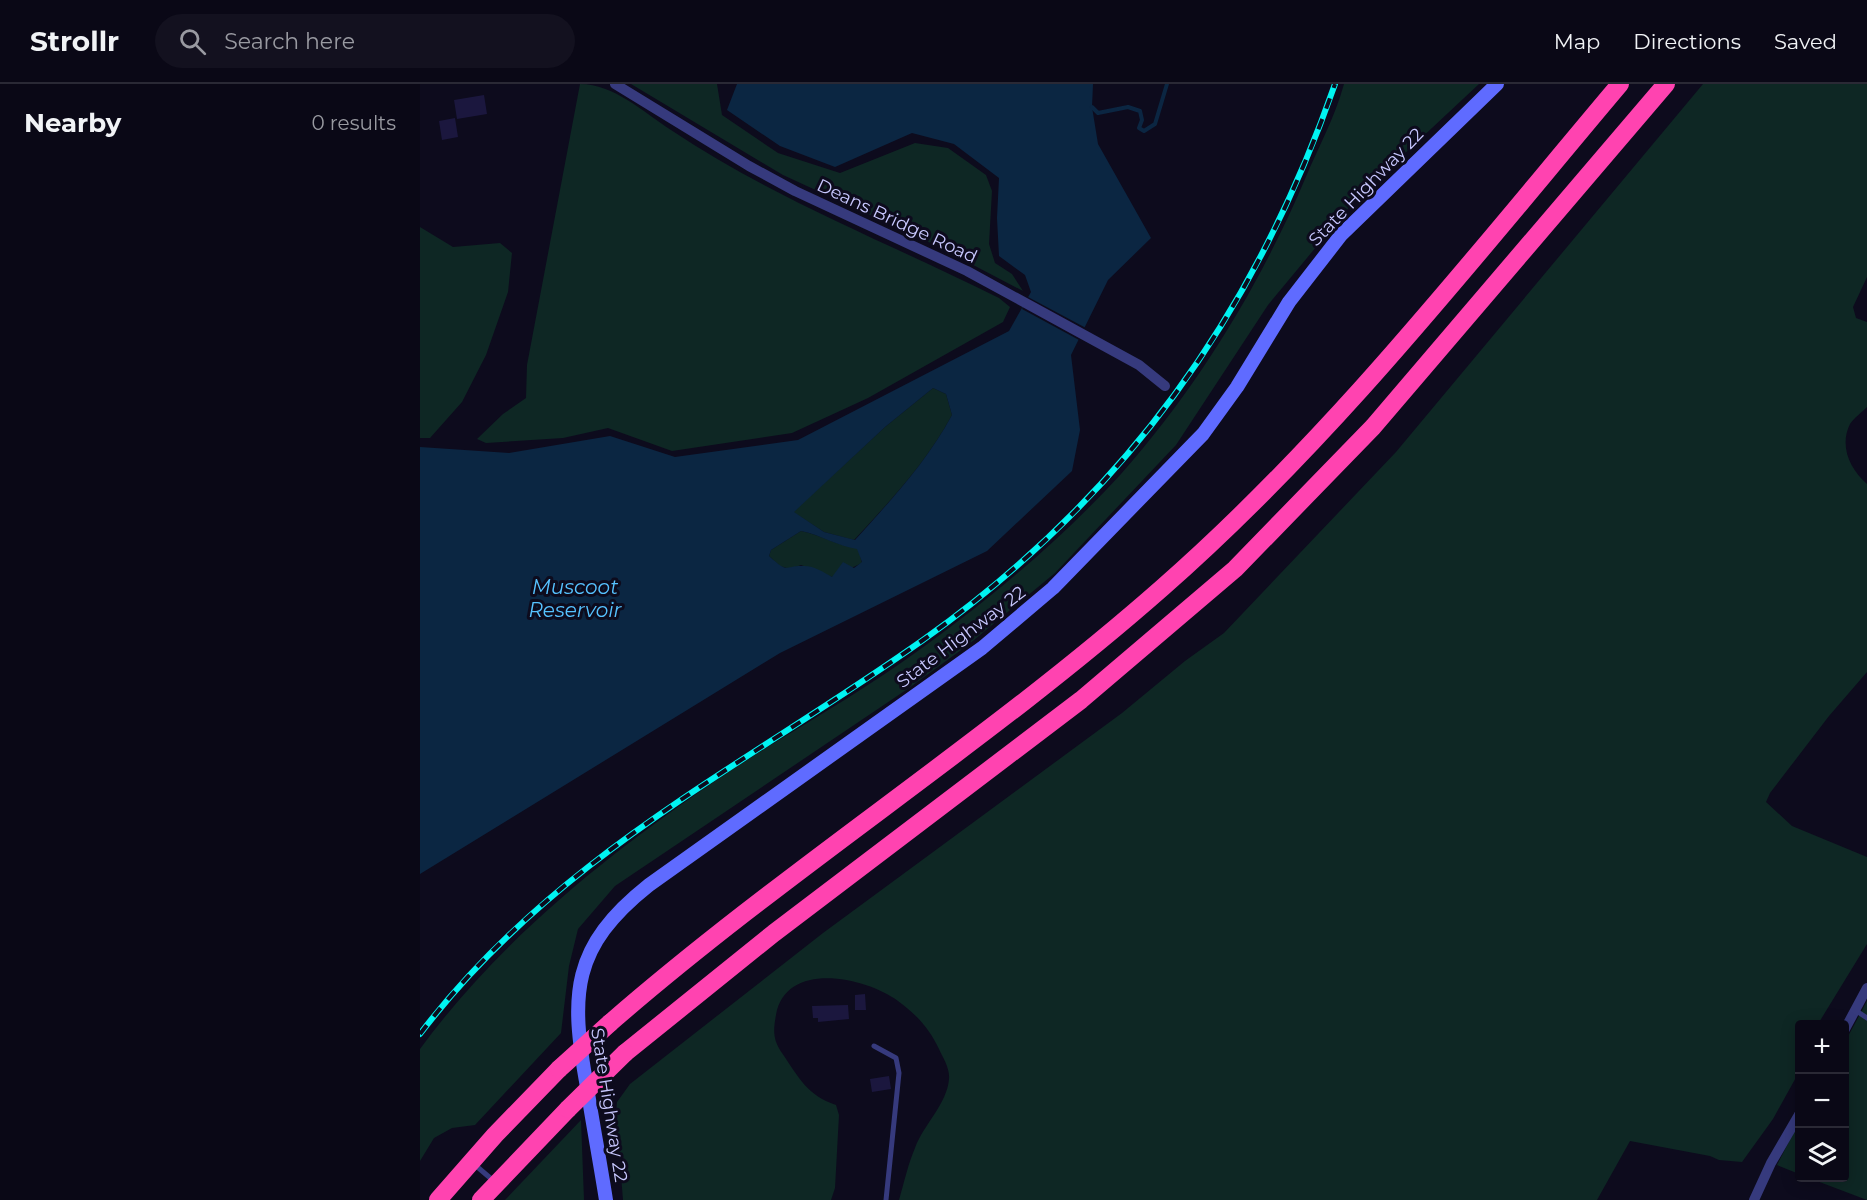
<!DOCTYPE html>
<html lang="en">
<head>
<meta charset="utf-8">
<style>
  body { margin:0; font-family:Montserrat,sans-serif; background:#13111f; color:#f1f3f6 }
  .controls { position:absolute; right:18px; bottom:18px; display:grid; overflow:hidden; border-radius:6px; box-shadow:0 3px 15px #0003 }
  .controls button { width:54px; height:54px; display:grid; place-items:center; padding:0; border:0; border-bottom:2px solid #2a2935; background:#0a0816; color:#f1f3f6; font:30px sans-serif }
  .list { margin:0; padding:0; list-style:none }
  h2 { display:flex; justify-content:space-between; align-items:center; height:78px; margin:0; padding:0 24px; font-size:26px }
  h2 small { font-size:20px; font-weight:400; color:#999aa1 }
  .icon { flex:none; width:33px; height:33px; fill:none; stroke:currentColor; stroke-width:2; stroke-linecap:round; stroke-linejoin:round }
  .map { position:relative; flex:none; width:1447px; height:1116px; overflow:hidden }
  header { display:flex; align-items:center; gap:36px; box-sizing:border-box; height:84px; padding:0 30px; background:#0a0816; border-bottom:2px solid #2a2935 }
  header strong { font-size:28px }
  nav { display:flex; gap:33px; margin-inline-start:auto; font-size:21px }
  .search { width:420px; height:54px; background:#13111f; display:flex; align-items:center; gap:15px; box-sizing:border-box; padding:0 21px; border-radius:33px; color:#999aa1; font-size:22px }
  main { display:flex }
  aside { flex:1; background:#0a0816 }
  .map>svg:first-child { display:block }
</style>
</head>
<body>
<header>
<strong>Strollr</strong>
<div class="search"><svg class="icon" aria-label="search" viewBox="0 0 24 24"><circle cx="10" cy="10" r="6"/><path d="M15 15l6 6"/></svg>Search here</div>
<nav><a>Map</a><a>Directions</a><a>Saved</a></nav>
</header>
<main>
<aside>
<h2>Nearby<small>0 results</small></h2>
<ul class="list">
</ul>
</aside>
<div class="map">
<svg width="1447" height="1116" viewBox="0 0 1447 1116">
  <rect width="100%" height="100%" fill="#0d0b1d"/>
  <g fill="#0e2724">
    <path d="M160,0c34,0 63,28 91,46 103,69 218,113 328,168l11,9 -7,15 -135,76 -76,35 -120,18 -64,-23 -45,10 -77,5 -9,-4 26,-25 23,-16 1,-33z"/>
    <polygon points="211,0 297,0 302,31 358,69 420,89 495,59 528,64 566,91 572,107 569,160 575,179 592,190 603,207 515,161 363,91"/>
    <path d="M924,0h135l-124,116 -87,105 -92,140 -121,128 -87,72 -59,43 -294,198 -37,43 -9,37 -8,67 -86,92 -23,3 -18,10 -14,23v-112c82,-112 195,-201 310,-278 55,-36 113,-68 168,-106 79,-55 157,-119 223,-191 77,-87 139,-189 184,-295 13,-31 30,-62 39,-95z"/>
    <path d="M1283,0h164v193l-14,30 3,11 11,4v85c-5,5 -13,11 -17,17 -11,22 0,45 17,60v188l-38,44 -59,77 -4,9 26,24 75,31v87l-49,80h-18l-1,48 -26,47 -31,43 -23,-2 -9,-4 -80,-15 -33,59h-698c5,-17 9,-36 16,-52 9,-24 32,-44 34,-69 1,-11 -6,-21 -10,-30 -10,-21 -22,-34 -41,-48 -33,-24 -112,-41 -122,14 -3,16 -3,25 6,38 17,25 25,42 54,52l3,10 -4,73 -4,12h-208l-7,-87 1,-11 13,-18 193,-151 299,-220 63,-52 39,-28 172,-181z"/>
    <polygon points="0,143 33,163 80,159 92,169 88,208 66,271 42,318 10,354 0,354"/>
    <path d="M513,304l13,6 6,21c-26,48 -61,85 -98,125l-30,-8 -31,-20 92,-85z"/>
    <path d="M381,447c20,4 36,15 57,17l4,15 -30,14 -31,-12 -11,4 -10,-3 -11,-10 2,-6z"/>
    <polygon points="1447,917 1447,1116 1389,1094 1424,1094 1425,958"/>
    <polygon points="161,1036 164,1116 85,1116"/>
    <polygon points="1379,1038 1379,1090 1357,1081"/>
  </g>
  <path fill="#0b2642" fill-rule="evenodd" d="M317,0h356l-1,23 6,37 53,94 -43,42 -37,75 9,75 -8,41 -85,80 -207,102 -360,221v-427l89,6 101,-17 65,21 123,-17 211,-109 22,-39 -6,-17 -26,-19 -2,-38 2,-40 -45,-34 -42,-11 -77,34 -55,-21 -53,-36zM513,304l13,6 6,21c-26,48 -61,85 -97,125l-31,-8 -30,-20 91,-85zM381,447c20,4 36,15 56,18l5,13 -8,6 -11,-6 -11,15c-9,-5 -17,-11 -28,-11 -21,-1 -14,9 -35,-10l2,-6z"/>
  <polygon fill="#0d0b1d" points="608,213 666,244 659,256 602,225"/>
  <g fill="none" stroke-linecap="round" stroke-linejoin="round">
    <polyline stroke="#0b2642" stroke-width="4" points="672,23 678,29 708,23 720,27 722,36 719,44 724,47 735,40 747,0"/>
  </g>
  <g fill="#1b173e">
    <polygon points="64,11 67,30 37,35 34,16"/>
    <polygon points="35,34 38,53 22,56 19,37"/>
    <polygon points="445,910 446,926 435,926 435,911"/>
    <polygon points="428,921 429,935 398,938 398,934 393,934 392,922"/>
    <polygon points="469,992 471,1005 452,1008 450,995"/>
  </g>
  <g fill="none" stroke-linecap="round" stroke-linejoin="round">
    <g stroke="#363a7d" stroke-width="5">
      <polyline points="1435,926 1447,934"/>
      <polyline points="454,962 476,974 479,989 466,1116"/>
      <polyline points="55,1081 75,1098"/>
    </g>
    <g stroke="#363a7d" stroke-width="10">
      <polyline points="195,0 329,82 375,107 547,187 719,281 745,302"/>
      <polyline points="1424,947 1447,904"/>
      <polyline points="1334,1116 1351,1079 1380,1029"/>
    </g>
    <path stroke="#5f6bff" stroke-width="14" d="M186,1116c-6,-38 -13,-75 -19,-113 -17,-93 -16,-140 62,-202l333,-237 71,-60 150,-154 34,-47 52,-85 52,-67 156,-151"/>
    <g stroke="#ff43b0" stroke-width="18">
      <path d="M190,939c177,-154 376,-280 552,-435 171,-150 312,-331 458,-504"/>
      <polyline points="205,969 354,849 661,616 815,485 953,343 1246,0"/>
      <polyline points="18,1116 75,1051 139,985"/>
      <polyline points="61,1116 148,1025"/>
    </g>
    <g stroke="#00f3f2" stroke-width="6">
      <path id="rail" d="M0,950c136,-179 325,-268 503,-394 201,-143 331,-324 412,-556"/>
    </g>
    <use href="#rail" stroke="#0d0b1d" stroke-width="4" stroke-dasharray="11" stroke-linecap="butt"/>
    <g stroke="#ff43b0" stroke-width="18">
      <polyline points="139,985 190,939"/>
      <polyline points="148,1025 205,969"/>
    </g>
  </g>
  <g text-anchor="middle" stroke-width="6" stroke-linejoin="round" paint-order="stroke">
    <g font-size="18" fill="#c8c8ff" stroke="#0d0b1d">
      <text transform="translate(946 103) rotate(-46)" y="6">State Highway 22</text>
      <text transform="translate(477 137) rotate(25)" y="6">Deans Bridge Road</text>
      <text transform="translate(541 553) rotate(-37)" y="6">State Highway 22</text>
      <text transform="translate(189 1021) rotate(81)" y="6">State Highway 22</text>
    </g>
    <g font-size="20" font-style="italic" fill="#56c2ff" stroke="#0d0b1d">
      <text x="155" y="510">Muscoot<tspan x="155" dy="23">Reservoir</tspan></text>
    </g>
  </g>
</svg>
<div class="controls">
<button>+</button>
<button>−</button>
<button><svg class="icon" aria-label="layers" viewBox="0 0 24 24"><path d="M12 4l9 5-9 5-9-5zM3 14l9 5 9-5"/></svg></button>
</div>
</div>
</main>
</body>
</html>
